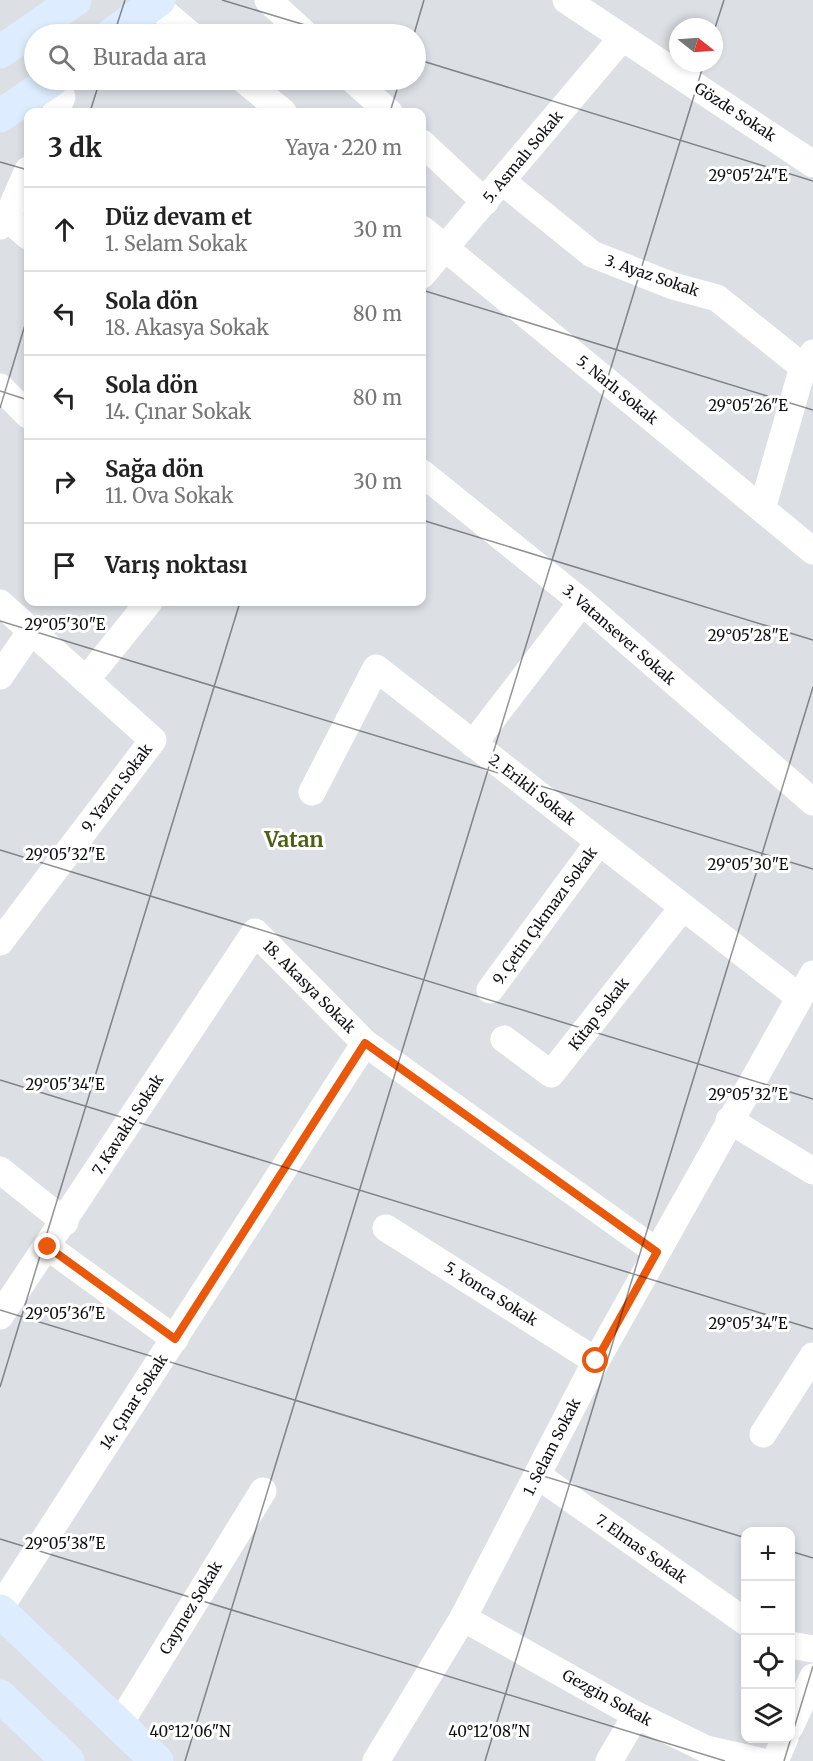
<!DOCTYPE html>
<html lang="tr">
<head>
<meta charset="utf-8">
<style>
  body { margin:0; font-family:Merriweather,serif; background:#f6f6f6; color:#222 }
  .controls { position:absolute; right:18px; bottom:18px; display:grid; overflow:hidden; border-radius:12px; box-shadow:0 3px 9px #0003 }
  .controls button { width:54px; height:54px; display:grid; place-items:center; padding:0; border:0; border-bottom:2px solid #e0e0e0; background:#fff; color:#222; font:30px sans-serif }
  .compass { position:absolute; left:669px; top:18px; width:54px; height:54px; border-radius:50%; background:#fff; box-shadow:0 3px 9px #0003; rotate:107deg }
  .stop { position:absolute; width:18px; height:18px; margin:-14px; border:4px solid #ea580c; border-radius:50%; background:#fff }
  .stop.end { background:#ea580c; border-color:#fff; box-shadow:0 2px 6px #0008 }
  .list { margin:0; padding:0; list-style:none }
  h2 { display:flex; justify-content:space-between; align-items:center; height:78px; margin:0; padding:0 24px; font-size:26px }
  h2 small { font-size:20px; font-weight:400; color:#767676 }
  .list li { display:grid; grid-template-columns:39px 1fr auto; gap:18px; align-items:center; box-sizing:border-box; height:84px; padding:0 24px; border-top:2px solid #e0e0e0 }
  .list b { display:block; font-size:22px; white-space:nowrap }
  .list p { margin:0; font-size:20px; white-space:nowrap; color:#767676 }
  .list em { font-size:20px; font-style:normal; color:#767676 }
  .icon { flex:none; width:33px; height:33px; fill:none; stroke:currentColor; stroke-width:2; stroke-linecap:round; stroke-linejoin:round }
  .map { position:relative; flex:none; width:813px; height:1761px; overflow:hidden }
  .search { position:absolute; background:#fff; box-shadow:0 3px 9px #0003; left:24px; top:24px; width:402px; height:66px; display:flex; align-items:center; gap:15px; box-sizing:border-box; padding:0 21px; border-radius:33px; color:#767676; font-size:22px }
  .panel { position:absolute; background:#fff; box-shadow:0 3px 9px #0003; left:24px; top:108px; width:402px; height:498px; border-radius:12px }
  .map>svg:first-child { display:block }
</style>
</head>
<body>
<div class="map">
<svg width="813" height="1761" viewBox="0 0 813 1761">
  <rect width="100%" height="100%" fill="#dce0e5"/>
  <g fill="none" stroke-linecap="round" stroke-linejoin="round">
    <g stroke="#fff" stroke-width="27">
      <polyline points="268,0 305,34"/>
      <polyline points="566,0 813,164"/>
      <polyline points="154,4 190,34"/>
      <polyline points="244,80 283,112"/>
      <polyline points="353,80 389,112"/>
      <polyline points="47,82 62,97 55,112"/>
      <polyline points="422,143 485,202"/>
      <polyline points="503,182 592,254 673,286 717,298 803,367"/>
      <polyline points="7,218 28,236"/>
      <polyline points="0,226 7,218 28,170"/>
      <polyline points="422,229 813,551"/>
      <polyline points="422,275 622,38"/>
      <polyline points="0,387 28,415"/>
      <polyline points="422,473 582,602 813,802"/>
      <polyline points="762,509 803,367 813,353"/>
      <polyline points="0,603 153,740 0,942"/>
      <polyline points="0,676 31,631"/>
      <polyline points="86,680 149,602"/>
      <polyline points="473,744 582,602"/>
      <polyline points="312,792 376,668 799,997"/>
      <polyline points="490,990 599,842"/>
      <polyline points="504,1039 551,1074 683,907"/>
      <polyline points="729,1120 813,1171"/>
      <polyline points="0,1170 65,1222"/>
      <polyline points="386,1228 596,1361"/>
      <polyline points="48,1247 175,1339"/>
      <polyline points="0,1316 255,932 365,1043 657,1252"/>
      <polyline points="763,1434 813,1356"/>
      <polyline points="537,1475 746,1622"/>
      <polyline points="0,1608 365,1043"/>
      <polyline points="463,1618 636,1715 706,1749 759,1761"/>
      <polyline points="790,1645 813,1649"/>
      <polyline points="119,1725 263,1491"/>
      <polyline points="790,1727 813,1677"/>
      <polyline points="376,1761 463,1618 596,1361 813,974"/>
      <polyline points="609,1761 636,1715"/>
      <polyline points="775,1761 785,1738"/>
    </g>
    <g stroke="#ddecfe" stroke-width="33">
      <polyline points="112,34 159,0"/>
      <polyline points="0,52 75,0"/>
      <polyline points="0,116 52,80"/>
      <polyline points="0,1611 157,1761"/>
      <polyline points="0,1696 68,1761"/>
    </g>
  </g>
  <g fill="none" stroke-linecap="round" stroke-linejoin="round">
    <polyline stroke="#ea580c" stroke-width="8" points="48,1247 175,1339 365,1043 657,1252 596,1361"/>
  </g>
  <path fill="none" stroke="#0e0f11" stroke-width="1.5" stroke-opacity="0.45" d="M222,0l113,34M714,31l10,-31M114,34l11,-34M414,34l10,-34M416,59l397,122M90,112l10,-32M390,112l10,-32M0,162l28,8M422,290l391,120M0,391l28,9M0,408l28,-93M422,520l391,120M0,621l813,248M0,850l813,249M0,1080l813,249M0,1310l746,228M0,1387l240,-785M0,1539l725,222M790,1551l23,7M185,1761l519,-1698M485,1761l328,-1074M784,1761l29,-95"/>
  <g text-anchor="middle" stroke-width="6" stroke-linejoin="round" paint-order="stroke">
    <g font-size="15" fill="#0e0f11" stroke="#fff">
      <text transform="translate(735 112) rotate(33)" y="5">Gözde Sokak</text>
      <text transform="translate(523 157) rotate(-50)" y="5">5. Asmalı Sokak</text>
      <text transform="translate(652 276) rotate(19)" y="5">3. Ayaz Sokak</text>
      <text transform="translate(617 390) rotate(39)" y="5">5. Narlı Sokak</text>
      <text transform="translate(619 635) rotate(41)" y="5">3. Vatansever Sokak</text>
      <text transform="translate(117 788) rotate(-53)" y="5">9. Yazıcı Sokak</text>
      <text transform="translate(532 790) rotate(38)" y="5">2. Erikli Sokak</text>
      <text transform="translate(545 916) rotate(-54)" y="5">9. Çetin Çıkmazı Sokak</text>
      <text transform="translate(309 987) rotate(45)" y="5">18. Akasya Sokak</text>
      <text transform="translate(599 1014) rotate(-52)" y="5">Kitap Sokak</text>
      <text transform="translate(128 1125) rotate(-57)" y="5">7. Kavaklı Sokak</text>
      <text transform="translate(491 1294) rotate(32)" y="5">5. Yonca Sokak</text>
      <text transform="translate(134 1402) rotate(-57)" y="5">14. Çınar Sokak</text>
      <text transform="translate(552 1447) rotate(-63)" y="5">1. Selam Sokak</text>
      <text transform="translate(641 1549) rotate(35)" y="5">7. Elmas Sokak</text>
      <text transform="translate(191 1608) rotate(-59)" y="5">Caymez Sokak</text>
      <text transform="translate(607 1698) rotate(29)" y="5">Gezgin Sokak</text>
    </g>
    <g font-size="21" font-weight="bold" fill="#4b5f15" stroke="#fff">
      <text x="294" y="847">Vatan</text>
    </g>
  </g>
  <g font-size="15" text-anchor="middle" fill="#0e0f11" stroke="#fff" stroke-width="6" stroke-linejoin="round" paint-order="stroke">
    <text x="748" y="181">29°05'24"E</text>
    <text x="748" y="411">29°05'26"E</text>
    <text x="65" y="630">29°05'30"E</text>
    <text x="748" y="641">29°05'28"E</text>
    <text x="65" y="860">29°05'32"E</text>
    <text x="748" y="870">29°05'30"E</text>
    <text x="65" y="1090">29°05'34"E</text>
    <text x="748" y="1100">29°05'32"E</text>
    <text x="65" y="1319">29°05'36"E</text>
    <text x="748" y="1329">29°05'34"E</text>
    <text x="65" y="1549">29°05'38"E</text>
    <text x="190" y="1737">40°12'06"N</text>
    <text x="489" y="1737">40°12'08"N</text>
  </g>
</svg>
<div class="controls">
<button>+</button>
<button>−</button>
<button><svg class="icon" aria-label="locate" viewBox="0 0 24 24"><circle cx="12" cy="12" r="6"/><path d="M12 2v4M12 18v4M2 12h4M18 12h4"/></svg></button>
<button><svg class="icon" aria-label="layers" viewBox="0 0 24 24"><path d="M12 4l9 5-9 5-9-5zM3 14l9 5 9-5"/></svg></button>
</div>
<svg class="compass" viewBox="-18 -18 36 36"><path d="M0-13l5 13h-10z" fill="#e53935"/><path d="M0 13l5-13h-10z" fill="#767676"/></svg>
<div class="stop" style="left:596px;top:1361px"></div>
<div class="stop end" style="left:48px;top:1247px"></div>
<div class="search"><svg class="icon" aria-label="search" viewBox="0 0 24 24"><circle cx="10" cy="10" r="6"/><path d="M15 15l6 6"/></svg>Burada ara</div>
<section class="panel">
<h2>3 dk<small>Yaya · 220 m</small></h2>
<ul class="list">
<li><svg class="icon" aria-label="ahead" viewBox="0 0 24 24"><path d="M12 20V5M6 11l6-6 6 6"/></svg><div><b>Düz devam et</b><p>1. Selam Sokak</p></div><em>30 m</em></li>
<li><svg class="icon" aria-label="left" viewBox="0 0 24 24"><path d="M17 20v-9H6M10 6l-5 5 5 5"/></svg><div><b>Sola dön</b><p>18. Akasya Sokak</p></div><em>80 m</em></li>
<li><svg class="icon" aria-label="left" viewBox="0 0 24 24"><path d="M17 20v-9H6M10 6l-5 5 5 5"/></svg><div><b>Sola dön</b><p>14. Çınar Sokak</p></div><em>80 m</em></li>
<li><svg class="icon" aria-label="right" viewBox="0 0 24 24"><path d="M7 20v-9h11M14 6l5 5-5 5"/></svg><div><b>Sağa dön</b><p>11. Ova Sokak</p></div><em>30 m</em></li>
<li><svg class="icon" aria-label="arrive" viewBox="0 0 24 24"><path d="M6 21V4h12l-3 4 3 4H6"/></svg><div><b>Varış noktası</b></div></li>
</ul>
</section>
</div>
</body>
</html>
